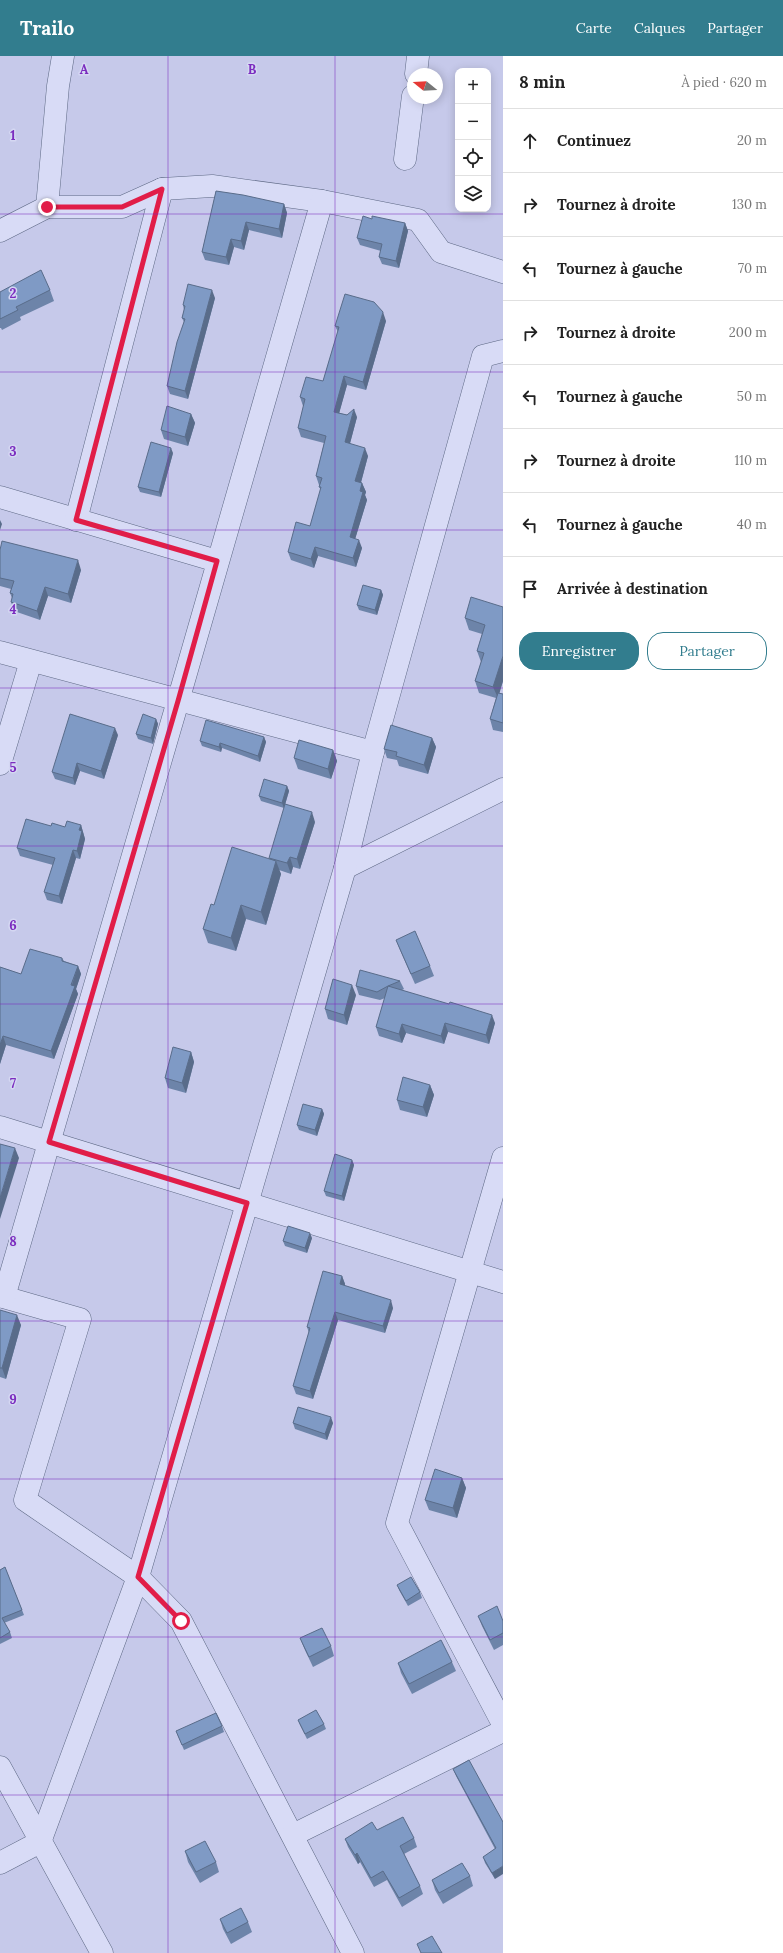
<!DOCTYPE html>
<html lang="fr">
<head>
<meta charset="utf-8">
<style>
  body { margin:0; font-family:Lora,serif; background:#f2f2f2; color:#222 }
  .controls { position:absolute; right:12px; top:12px; display:grid; overflow:hidden; border-radius:8px; box-shadow:0 2px 10px #0003 }
  .controls button { width:36px; height:36px; display:grid; place-items:center; padding:0; border:0; border-bottom:1px solid #e0e0e0; background:#fff; color:#222; font:20px sans-serif }
  .compass { position:absolute; left:407px; top:12px; width:36px; height:36px; border-radius:50%; background:#fff; box-shadow:0 2px 10px #0003; rotate:288deg }
  .stop { position:absolute; width:12px; height:12px; margin:-9px; border:3px solid #e11d48; border-radius:50%; background:#fff }
  .stop.end { background:#e11d48; border-color:#fff; box-shadow:0 1px 4px #0008 }
  .list { margin:0; padding:0; list-style:none }
  h2 { display:flex; justify-content:space-between; align-items:center; height:52px; margin:0; padding:0 16px; font-size:17px }
  h2 small { font-size:13px; font-weight:400; color:#767676 }
  .list li { display:grid; grid-template-columns:26px 1fr auto; gap:12px; align-items:center; box-sizing:border-box; height:64px; padding:0 16px; border-top:1px solid #e0e0e0 }
  .list b { display:block; font-size:15px; white-space:nowrap }
  .list em { font-size:13px; font-style:normal; color:#767676 }
  .actions { display:flex; gap:8px; padding:12px 16px }
  .actions a { flex:1; padding:9px 0; border:1px solid #327d8e; border-radius:16px; text-align:center; font-size:14px; color:#327d8e }
  .actions .main { background:#327d8e; color:#fff }
  .icon { flex:none; width:22px; height:22px; fill:none; stroke:currentColor; stroke-width:2; stroke-linecap:round; stroke-linejoin:round }
  .map { position:relative; flex:none; width:503px; height:1897px; overflow:hidden }
  header { display:flex; align-items:center; gap:24px; box-sizing:border-box; height:56px; padding:0 20px; background:#327d8e; color:#fff }
  header strong { font-size:19px }
  nav { display:flex; gap:22px; margin-inline-start:auto; font-size:14px }
  main { display:flex }
  aside { flex:1; background:#fff }
  .map>svg:first-child { display:block }
</style>
</head>
<body>
<header>
<strong>Trailo</strong>
<nav><a>Carte</a><a>Calques</a><a>Partager</a></nav>
</header>
<main>
<div class="map">
<svg width="503" height="1897" viewBox="0 0 503 1897">
  <rect width="100%" height="100%" fill="#c6c9ea"/>
  <g fill="none" stroke-linecap="round" stroke-linejoin="round">
    <g stroke="#5d6884" stroke-width="23">
      <g id="minor">
        <polyline points="416,18 418,0"/>
        <polyline points="405,103 413,40"/>
        <polyline points="47,151 58,30 63,0"/>
        <polyline points="0,175 47,151 122,151 162,133 212,130 322,145 418,164 441,196 503,216"/>
        <polyline points="0,441 217,505"/>
        <polyline points="76,464 162,133"/>
        <polyline points="0,596 373,696"/>
        <polyline points="0,708 31,605"/>
        <polyline points="345,812 503,733"/>
        <polyline points="0,1071 503,1226"/>
        <polyline points="503,1102 397,1467 503,1668"/>
        <polyline points="0,1240 80,1263 25,1444 138,1521 181,1565 353,1897"/>
        <polyline points="4,1241 178,645 322,145"/>
        <polyline points="0,1711 102,1897"/>
        <polyline points="293,1779 503,1675"/>
        <polyline points="0,1807 40,1786 138,1521 345,812 373,696 483,300 503,295"/>
      </g>
    </g>
    <use href="#minor" stroke="#d8dbf6" stroke-width="22"/>
  </g>
  <g fill="#6d84a9">
    <polygon points="216,135 284,148 287,157 282,182 249,174 244,194 234,191 229,209 205,204 202,196"/>
    <polygon points="372,163 405,167 408,175 399,212 382,208 379,201 381,195 360,189 357,182"/>
    <polygon points="50,234 54,245 20,261 21,264 2,274 1,272 0,272 0,236"/>
    <polygon points="215,242 188,343 170,338 167,330 184,266 182,262 184,254 183,249"/>
    <polygon points="386,265 366,334 347,329 339,357 357,361 350,387 368,400 361,426 362,427 366,436 365,439 367,444 355,483 362,492 356,511 318,500 314,512 291,504 288,496 310,470 321,434 319,431 320,429 319,429 316,420 324,387 301,381 298,372 304,350 303,350 300,341 323,325 338,276 335,270"/>
    <polygon points="191,358 195,367 188,390 164,383 161,374"/>
    <polygon points="173,397 161,441 140,436 138,431"/>
    <polygon points="0,494 81,514 71,547 48,540 40,564 14,555 11,546 12,542 10,537 11,533 0,530"/>
    <polygon points="381,534 383,539 377,559 359,554 357,549"/>
    <polygon points="503,551 503,625 499,637 503,638 503,676 493,674 490,663 496,642 479,637 475,625 481,606 477,595 482,578 469,574 465,562"/>
    <polygon points="156,663 158,668 153,688 138,683 136,678"/>
    <polygon points="118,679 104,723 80,715 75,729 55,723 52,716"/>
    <polygon points="264,681 266,686 260,706 222,692 221,696 202,690 200,685"/>
    <polygon points="432,682 436,691 428,718 399,710 397,704 387,702 384,693"/>
    <polygon points="333,694 337,705 331,723 298,713 294,702"/>
    <polygon points="287,730 289,735 284,752 261,745 259,740"/>
    <polygon points="315,766 300,813 293,811 291,818 279,814 281,818 266,869 246,863 236,895 208,887 203,873 214,849 270,803 269,802"/>
    <polygon points="81,769 85,783 80,803 76,802 62,848 47,844 44,836 53,809 20,800 17,792 51,770 65,771"/>
    <polygon points="396,884 430,910 434,920 415,928 400,894"/>
    <polygon points="62,902 64,905 78,910 81,918 76,933 78,938 54,1003 6,989 0,1008 0,911 21,918"/>
    <polygon points="400,925 404,933 402,934 495,967 489,988 448,976 444,988 406,977 402,987 379,980 376,971 385,942 380,944 359,939 356,930"/>
    <polygon points="356,939 347,969 328,963 325,953"/>
    <polygon points="191,996 194,1006 186,1037 168,1032 165,1022"/>
    <polygon points="430,1029 434,1039 427,1061 400,1054 397,1044"/>
    <polygon points="322,1053 324,1058 317,1080 299,1074 297,1069"/>
    <polygon points="352,1104 354,1109 344,1145 326,1140 324,1135"/>
    <polygon points="312,1182 307,1197 285,1190 283,1185"/>
    <polygon points="342,1220 345,1228 344,1230 393,1252 385,1277 338,1264 313,1343 296,1338 293,1330 309,1277 307,1271"/>
    <polygon points="0,1254 21,1269 6,1323 0,1321"/>
    <polygon points="293,1367 333,1367 327,1384 295,1373"/>
    <polygon points="462,1422 466,1432 457,1462 429,1454 425,1444"/>
    <polygon points="5,1511 24,1559 4,1567 10,1576 12,1582 0,1588 0,1514"/>
    <polygon points="397,1529 420,1536 422,1542 408,1550 399,1534"/>
    <polygon points="478,1560 503,1565 503,1589 494,1594 482,1570"/>
    <polygon points="300,1582 331,1590 334,1600 313,1611 304,1592"/>
    <polygon points="452,1606 456,1615 412,1638 401,1617 398,1607"/>
    <polygon points="298,1664 324,1668 326,1673 307,1683 300,1669"/>
    <polygon points="222,1670 224,1676 184,1694 176,1675"/>
    <polygon points="453,1713 503,1766 495,1823 485,1807 483,1801 495,1793 456,1720"/>
    <polygon points="377,1774 414,1782 417,1791 404,1798 420,1830 423,1838 402,1851 387,1824 374,1831 360,1806 358,1808 348,1791 345,1783"/>
    <polygon points="185,1795 216,1806 219,1816 200,1827 188,1806"/>
    <polygon points="470,1820 473,1830 443,1848 435,1834 432,1824"/>
    <polygon points="220,1863 248,1866 252,1876 231,1888 223,1873"/>
  </g>
  <g fill="#596c8a">
    <polygon points="284,148 287,157 282,182 279,173"/>
    <polygon points="246,166 249,174 244,194 241,185"/>
    <polygon points="405,167 408,175 399,212 396,205"/>
    <polygon points="231,183 234,191 229,209 226,201"/>
    <polygon points="212,234 215,242 188,343 185,335"/>
    <polygon points="383,256 386,265 366,334 363,326"/>
    <polygon points="344,320 347,329 337,365 334,356"/>
    <polygon points="354,353 357,361 348,395 345,386"/>
    <polygon points="191,358 195,367 188,390 185,381"/>
    <polygon points="171,392 173,397 161,441 159,436"/>
    <polygon points="365,392 368,400 359,434 355,425"/>
    <polygon points="362,427 366,436 365,439 367,444 353,490 350,481"/>
    <polygon points="0,464 2,468 0,474"/>
    <polygon points="359,484 362,492 356,511 353,502"/>
    <polygon points="315,491 318,500 314,512 311,503"/>
    <polygon points="78,504 81,514 71,547 68,538"/>
    <polygon points="45,531 48,540 40,564 37,555"/>
    <polygon points="381,534 383,539 377,559 375,554"/>
    <polygon points="503,600 503,625 498,642 493,631"/>
    <polygon points="156,663 158,668 153,688 151,682"/>
    <polygon points="115,672 118,679 104,723 101,715"/>
    <polygon points="264,681 266,686 260,706 258,700"/>
    <polygon points="432,682 436,691 428,718 424,709"/>
    <polygon points="220,687 222,692 221,696 219,691"/>
    <polygon points="333,694 337,705 331,723 328,713"/>
    <polygon points="77,707 80,715 75,729 73,722"/>
    <polygon points="287,730 289,735 284,752 282,747"/>
    <polygon points="312,756 315,766 300,813 297,803"/>
    <polygon points="81,769 85,783 80,803 77,795 79,774"/>
    <polygon points="73,794 76,802 62,848 59,840"/>
    <polygon points="290,801 293,811 291,818 287,807"/>
    <polygon points="276,805 281,818 266,869 261,856"/>
    <polygon points="241,849 246,863 236,895 231,882"/>
    <polygon points="78,910 81,918 76,933 78,938 54,1003 51,995"/>
    <polygon points="352,929 356,939 347,969 344,959"/>
    <polygon points="492,959 495,967 489,988 486,979"/>
    <polygon points="445,967 448,976 444,988 441,980"/>
    <polygon points="402,968 406,977 402,987 399,978"/>
    <polygon points="3,980 6,989 0,1008 0,989"/>
    <polygon points="191,996 194,1006 186,1037 182,1027"/>
    <polygon points="430,1029 434,1039 427,1061 423,1051"/>
    <polygon points="322,1053 324,1058 317,1080 315,1074"/>
    <polygon points="15,1092 19,1102 0,1163 0,1142"/>
    <polygon points="352,1104 354,1109 344,1145 342,1140"/>
    <polygon points="310,1177 312,1182 307,1197 305,1192"/>
    <polygon points="342,1220 345,1228 343,1236 340,1228"/>
    <polygon points="391,1244 393,1252 385,1277 383,1270"/>
    <polygon points="335,1256 338,1264 313,1343 310,1335"/>
    <polygon points="17,1259 21,1269 6,1323 2,1312"/>
    <polygon points="331,1361 333,1367 327,1384 325,1378"/>
    <polygon points="462,1422 466,1432 457,1462 453,1452"/>
    <polygon points="357,1797 360,1806 358,1808 355,1799"/>
    <polygon points="503,1810 503,1818 495,1823 492,1817"/>
  </g>
  <g fill="#7f9ac5" stroke="#596c8a">
    <polygon points="216,135 243,139 284,148 279,173 246,166 241,185 231,183 226,201 202,196"/>
    <polygon points="363,160 372,163 372,160 405,167 396,205 379,201 382,188 357,182"/>
    <polygon points="41,214 50,234 16,251 18,254 0,263 0,236"/>
    <polygon points="188,228 212,234 185,335 167,330 177,286 185,263 182,262 185,250 183,249"/>
    <polygon points="345,238 374,246 383,256 363,326 344,320 334,356 347,359 354,353 345,386 365,392 355,425 362,427 360,435 363,436 350,481 359,484 353,502 315,491 311,503 288,496 296,466 310,470 321,431 319,431 322,422 316,420 326,380 298,372 305,343 300,341 306,321 323,325 339,271 335,270"/>
    <polygon points="167,350 191,358 185,381 161,374"/>
    <polygon points="151,386 171,392 159,436 138,431"/>
    <polygon points="2,485 78,504 68,538 45,531 37,555 11,546 13,538 10,537 14,525 0,522 0,494"/>
    <polygon points="363,529 381,534 375,554 357,549"/>
    <polygon points="471,541 503,551 503,600 493,631 475,625 484,597 477,595 485,569 465,562"/>
    <polygon points="498,637 503,638 503,667 490,663"/>
    <polygon points="70,658 115,672 101,715 77,707 73,722 52,716"/>
    <polygon points="143,658 156,663 151,682 136,678"/>
    <polygon points="206,664 264,681 258,700 220,687 219,691 200,685"/>
    <polygon points="391,669 432,682 424,709 396,700 397,696 384,693"/>
    <polygon points="299,684 333,694 328,713 294,702"/>
    <polygon points="264,723 287,730 282,747 259,740"/>
    <polygon points="285,748 312,756 297,803 290,801 287,807 269,802"/>
    <polygon points="26,763 51,770 52,767 65,771 67,765 81,769 79,774 82,775 77,795 73,794 59,840 44,836 55,802 17,792"/>
    <polygon points="232,791 276,805 261,856 241,849 231,882 203,873 211,848 214,849"/>
    <polygon points="415,875 430,910 411,918 396,884"/>
    <polygon points="30,893 62,902 62,905 78,910 71,929 75,930 51,995 3,980 0,989 0,911 21,918"/>
    <polygon points="360,914 400,925 388,930 449,948 450,946 492,959 486,979 445,967 441,980 402,968 399,978 376,971 388,930 377,936 356,930"/>
    <polygon points="333,923 352,929 344,959 325,953"/>
    <polygon points="173,991 191,996 182,1027 165,1022"/>
    <polygon points="403,1021 430,1029 423,1051 397,1044"/>
    <polygon points="303,1048 322,1053 315,1074 297,1069"/>
    <polygon points="0,1088 15,1092 0,1142"/>
    <polygon points="335,1098 352,1104 342,1140 324,1135"/>
    <polygon points="288,1170 310,1177 305,1192 283,1185"/>
    <polygon points="323,1215 342,1220 340,1228 391,1244 383,1270 335,1256 310,1335 293,1330 310,1272 307,1271"/>
    <polygon points="0,1254 17,1259 2,1312 0,1312"/>
    <polygon points="298,1351 331,1361 325,1378 293,1367"/>
    <polygon points="435,1413 462,1422 453,1452 425,1444"/>
    <polygon points="5,1511 22,1554 2,1562 10,1576 0,1582 0,1514"/>
    <polygon points="411,1521 420,1536 406,1545 397,1529"/>
    <polygon points="497,1550 503,1565 503,1577 490,1584 478,1560"/>
    <polygon points="322,1572 331,1590 309,1601 300,1582"/>
    <polygon points="441,1584 452,1606 409,1628 398,1607"/>
    <polygon points="316,1654 324,1668 305,1678 298,1664"/>
    <polygon points="216,1657 222,1670 182,1689 176,1675"/>
    <polygon points="469,1704 503,1766 503,1810 492,1817 483,1801 496,1792 453,1713"/>
    <polygon points="403,1761 414,1782 400,1790 420,1830 399,1842 383,1815 371,1822 357,1797 355,1799 345,1783 372,1766 377,1774"/>
    <polygon points="205,1785 216,1806 196,1816 185,1795"/>
    <polygon points="462,1807 470,1820 439,1837 432,1824"/>
    <polygon points="241,1852 248,1866 227,1877 220,1863"/>
    <polygon points="432,1880 442,1897 421,1897 417,1888"/>
  </g>
  <g fill="none" stroke-linecap="round" stroke-linejoin="round">
    <polyline stroke="#e11d48" stroke-width="5" points="47,151 122,151 162,133 76,464 217,505 178,645 49,1086 247,1147 138,1521 181,1565"/>
  </g>
  <path fill="none" stroke="#7b2cbf" stroke-width="1" stroke-opacity="0.55" d="M168,0v1897M335,0v1897M0,158h503M0,316h503M0,474h503M0,632h503M0,790h503M0,948h503M0,1107h503M0,1265h503M0,1423h503M0,1581h503M0,1739h503"/>
  <g font-size="13" text-anchor="middle" font-weight="bold" fill="#7b2cbf" stroke="#d4d7f2" stroke-width="3" stroke-linejoin="round" paint-order="stroke">
    <text x="84" y="18">A</text>
    <text x="252" y="18">B</text>
    <text x="13" y="84">1</text>
    <text x="13" y="242">2</text>
    <text x="13" y="400">3</text>
    <text x="13" y="558">4</text>
    <text x="13" y="716">5</text>
    <text x="13" y="874">6</text>
    <text x="13" y="1032">7</text>
    <text x="13" y="1190">8</text>
    <text x="13" y="1348">9</text>
  </g>
</svg>
<div class="controls">
<button>+</button>
<button>−</button>
<button><svg class="icon" aria-label="locate" viewBox="0 0 24 24"><circle cx="12" cy="12" r="6"/><path d="M12 2v4M12 18v4M2 12h4M18 12h4"/></svg></button>
<button><svg class="icon" aria-label="layers" viewBox="0 0 24 24"><path d="M12 4l9 5-9 5-9-5zM3 14l9 5 9-5"/></svg></button>
</div>
<svg class="compass" viewBox="-18 -18 36 36"><path d="M0-13l5 13h-10z" fill="#e53935"/><path d="M0 13l5-13h-10z" fill="#767676"/></svg>
<div class="stop" style="left:181px;top:1565px"></div>
<div class="stop end" style="left:47px;top:151px"></div>
</div>
<aside>
<h2>8 min<small>À pied · 620 m</small></h2>
<ul class="list">
<li><svg class="icon" aria-label="ahead" viewBox="0 0 24 24"><path d="M12 20V5M6 11l6-6 6 6"/></svg><div><b>Continuez</b></div><em>20 m</em></li>
<li><svg class="icon" aria-label="right" viewBox="0 0 24 24"><path d="M7 20v-9h11M14 6l5 5-5 5"/></svg><div><b>Tournez à droite</b></div><em>130 m</em></li>
<li><svg class="icon" aria-label="left" viewBox="0 0 24 24"><path d="M17 20v-9H6M10 6l-5 5 5 5"/></svg><div><b>Tournez à gauche</b></div><em>70 m</em></li>
<li><svg class="icon" aria-label="right" viewBox="0 0 24 24"><path d="M7 20v-9h11M14 6l5 5-5 5"/></svg><div><b>Tournez à droite</b></div><em>200 m</em></li>
<li><svg class="icon" aria-label="left" viewBox="0 0 24 24"><path d="M17 20v-9H6M10 6l-5 5 5 5"/></svg><div><b>Tournez à gauche</b></div><em>50 m</em></li>
<li><svg class="icon" aria-label="right" viewBox="0 0 24 24"><path d="M7 20v-9h11M14 6l5 5-5 5"/></svg><div><b>Tournez à droite</b></div><em>110 m</em></li>
<li><svg class="icon" aria-label="left" viewBox="0 0 24 24"><path d="M17 20v-9H6M10 6l-5 5 5 5"/></svg><div><b>Tournez à gauche</b></div><em>40 m</em></li>
<li><svg class="icon" aria-label="arrive" viewBox="0 0 24 24"><path d="M6 21V4h12l-3 4 3 4H6"/></svg><div><b>Arrivée à destination</b></div></li>
</ul>
<div class="actions"><a class="main">Enregistrer</a><a>Partager</a></div>
</aside>
</main>
</body>
</html>
